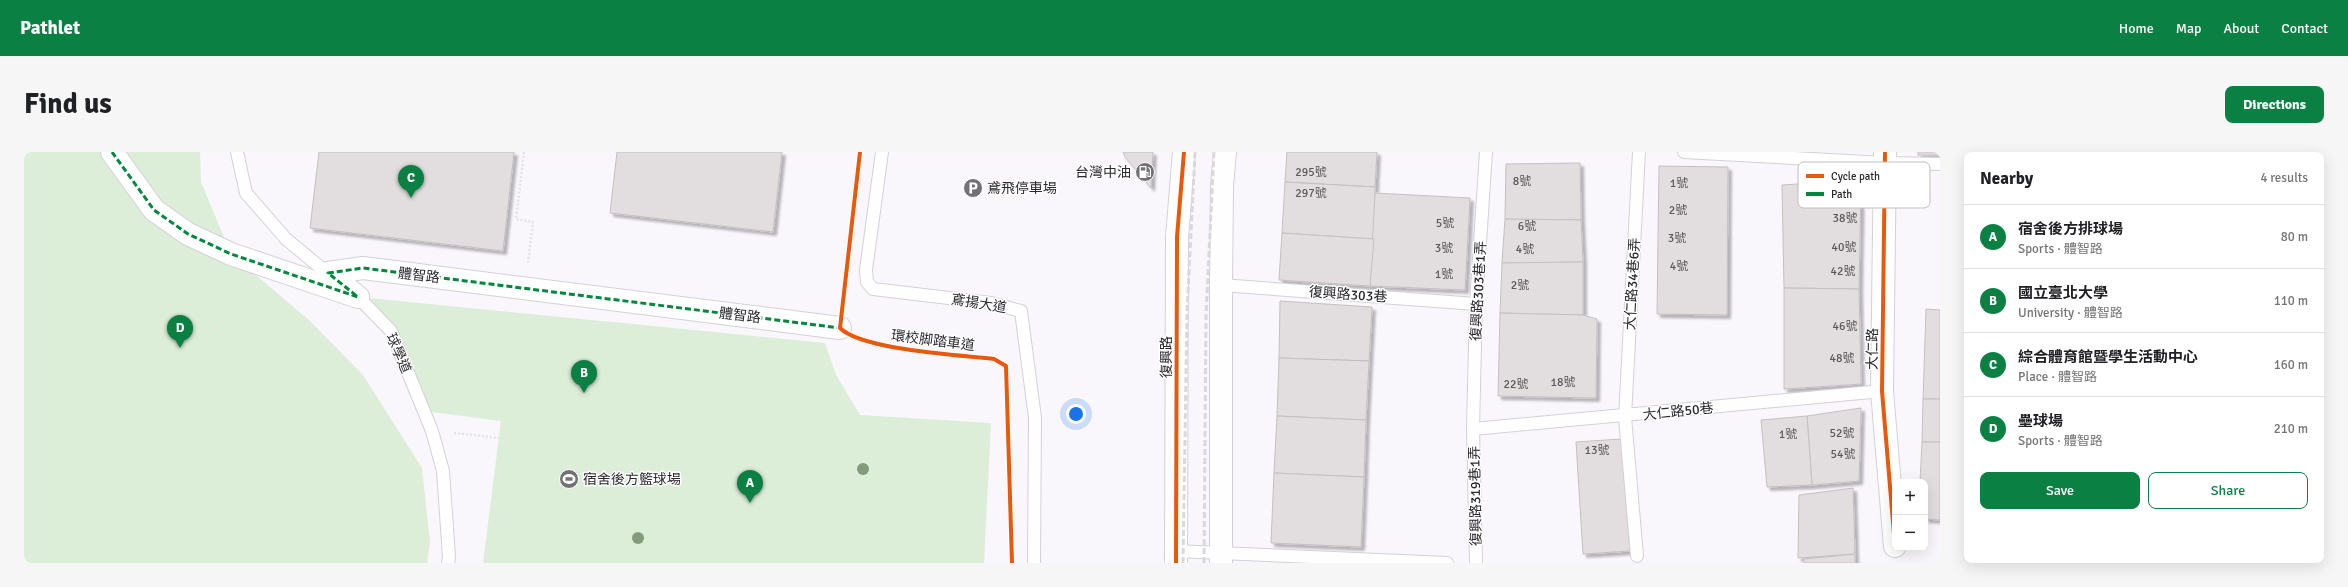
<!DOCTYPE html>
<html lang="en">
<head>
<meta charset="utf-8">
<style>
  body { margin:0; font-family:Signika,"Noto Sans TC",sans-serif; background:#f6f6f6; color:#202124 }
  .controls { position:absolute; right:12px; bottom:12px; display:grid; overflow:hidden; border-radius:8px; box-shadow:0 4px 16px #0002 }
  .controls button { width:36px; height:36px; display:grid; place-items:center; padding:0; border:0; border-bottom:1px solid #e0e0e0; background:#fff; color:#202124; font:20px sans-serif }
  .you { position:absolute; left:1052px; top:262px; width:14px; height:14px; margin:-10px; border:3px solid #fff; border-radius:50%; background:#1a73e8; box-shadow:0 0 0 6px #1a73e833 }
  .badge { display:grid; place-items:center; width:26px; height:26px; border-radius:50%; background:#0b8043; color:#fff; font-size:13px; font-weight:700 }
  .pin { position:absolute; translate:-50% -33px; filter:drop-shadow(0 1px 2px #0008) }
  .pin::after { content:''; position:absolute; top:21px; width:14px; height:12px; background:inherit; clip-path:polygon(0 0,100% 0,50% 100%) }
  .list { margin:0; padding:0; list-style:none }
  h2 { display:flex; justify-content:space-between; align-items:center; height:52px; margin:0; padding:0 16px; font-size:17px }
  h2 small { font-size:13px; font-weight:400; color:#757577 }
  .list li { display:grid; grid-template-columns:26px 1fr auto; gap:12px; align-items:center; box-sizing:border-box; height:64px; padding:0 16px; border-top:1px solid #e0e0e0 }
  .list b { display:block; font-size:15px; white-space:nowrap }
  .list p { margin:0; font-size:13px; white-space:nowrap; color:#757577 }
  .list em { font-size:13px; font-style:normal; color:#757577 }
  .actions { display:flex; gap:8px; padding:12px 16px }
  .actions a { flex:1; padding:9px 0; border:1px solid #0b8043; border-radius:8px; text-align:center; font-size:14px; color:#0b8043 }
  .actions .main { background:#0b8043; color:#fff }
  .map { position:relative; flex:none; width:1916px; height:411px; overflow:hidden; border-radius:8px }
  header { display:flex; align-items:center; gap:24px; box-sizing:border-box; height:56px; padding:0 20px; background:#0b8043; color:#fff }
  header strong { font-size:19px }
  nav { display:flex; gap:22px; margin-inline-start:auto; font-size:14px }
  .intro { display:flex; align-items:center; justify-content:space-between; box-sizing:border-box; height:96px; padding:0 24px }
  h1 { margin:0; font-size:28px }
  .button { padding:10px 18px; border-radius:8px; background:#0b8043; color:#fff; font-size:14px; font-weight:700 }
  main { display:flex; gap:24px; padding:0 24px }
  aside { flex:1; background:#fff; border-radius:8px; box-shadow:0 4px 16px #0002 }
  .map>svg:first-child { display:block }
</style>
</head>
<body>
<header>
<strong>Pathlet</strong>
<nav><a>Home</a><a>Map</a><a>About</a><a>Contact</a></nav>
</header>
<div class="intro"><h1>Find us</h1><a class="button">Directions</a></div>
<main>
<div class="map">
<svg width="1916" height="411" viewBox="0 0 1916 411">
  <defs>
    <filter id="shadow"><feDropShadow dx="3.5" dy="3.5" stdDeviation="1" flood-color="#0004"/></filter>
  </defs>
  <rect width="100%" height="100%" fill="#f9f6fc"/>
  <g fill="#dceed8">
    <polygon points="0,0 176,0 177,30 207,102 286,169 339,223 398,316 406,390 403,411 0,411"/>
    <polygon points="334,145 801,191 812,223 836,263 967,271 960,411 459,411 477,269 400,259 367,179"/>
  </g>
  <g fill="#e2dedf" stroke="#c4c0c1" filter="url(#shadow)">
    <polygon points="295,0 490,0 479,99 286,76"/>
    <polygon points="593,0 758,0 749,80 586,61"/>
    <polygon points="1099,0 1129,0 1127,36 1101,5"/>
    <polygon points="1263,0 1353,0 1351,35 1261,30"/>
    <rect x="1894" y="0" width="22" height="3"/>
    <polygon points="1556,11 1557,68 1481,67 1482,12"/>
    <polygon points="1635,14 1704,15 1703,163 1633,162"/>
    <polygon points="1837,28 1835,137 1760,136 1758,33"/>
    <polygon points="1261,30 1351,35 1350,87 1258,81"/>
    <polygon points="1351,41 1446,46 1441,138 1346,134"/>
    <polygon points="1481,67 1557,68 1559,110 1478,111"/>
    <polygon points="1258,81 1350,87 1346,134 1255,128"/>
    <polygon points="1559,110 1559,163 1476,161 1478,111"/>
    <polygon points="1760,136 1835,137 1837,232 1760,237"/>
    <polygon points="1256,149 1348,155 1345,209 1255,206"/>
    <polygon points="1902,157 1916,158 1916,247 1899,247"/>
    <polygon points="1476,161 1559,163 1573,167 1572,246 1474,244"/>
    <polygon points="1255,206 1345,209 1342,268 1253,264"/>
    <polygon points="1899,247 1916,247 1916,290 1898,290"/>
    <polygon points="1837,256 1835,329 1788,333 1783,264"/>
    <polygon points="1253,264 1342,268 1340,325 1250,321"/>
    <polygon points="1783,264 1788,333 1743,335 1737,268"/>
    <polygon points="1597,287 1606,399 1559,402 1552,290"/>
    <polygon points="1898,290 1916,290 1916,368 1901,367 1901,330 1896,330"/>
    <polygon points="1250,321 1340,325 1337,395 1247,391"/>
    <polygon points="1829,336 1831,402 1774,406 1775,343"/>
    <polygon points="1831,402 1831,411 1780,411 1780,407"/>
  </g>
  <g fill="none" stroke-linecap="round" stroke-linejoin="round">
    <g stroke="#d4d1d6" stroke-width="14">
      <g id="lane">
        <polyline points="213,0 222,41 262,87 308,125"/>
        <polyline points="858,0 842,118 843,130 849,137 967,151 997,159 1011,266 1010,411"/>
        <polyline points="1660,0 1861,11 1916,12"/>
        <polyline points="1197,133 1452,152"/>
        <polyline points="331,142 367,179 408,279 419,319 425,405 424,411"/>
        <polyline points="1449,277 1858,239"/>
        <polyline points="1152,399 1423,411"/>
        <polyline points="1613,404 1601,265 1615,0"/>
        <polyline points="1452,411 1449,277 1452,152 1462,0"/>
      </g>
    </g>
    <g stroke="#d4d1d6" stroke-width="24">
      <g id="street">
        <polyline points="88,0 130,58 164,82 207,102 334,145 304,121 339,116 816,176"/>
        <polyline points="1861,0 1858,239 1871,394"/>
      </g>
    </g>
    <g stroke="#d4d1d6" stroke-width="24">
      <g id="secondary">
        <polyline points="1152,411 1153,85 1160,0"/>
        <polyline points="1197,411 1197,133 1198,34 1201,0"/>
      </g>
    </g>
    <g stroke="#e4e2e5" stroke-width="2.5" stroke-dasharray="2 2" stroke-linecap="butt">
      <polyline points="500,0 492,67 509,70 504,110"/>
      <polyline points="430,281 475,286"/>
    </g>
    <use href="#lane" stroke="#fefeff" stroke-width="12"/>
    <use href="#street" stroke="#fefeff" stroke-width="22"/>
    <use href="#secondary" stroke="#fefeff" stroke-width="22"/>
    <g stroke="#dad8db" stroke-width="3" stroke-dasharray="6 3" stroke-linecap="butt">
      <polyline points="1159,411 1163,160 1171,0"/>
      <polyline points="1180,411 1182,163 1190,0"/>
    </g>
    <polyline stroke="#00873e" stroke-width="3" stroke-dasharray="6 3" stroke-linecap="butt" points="88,0 130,58 164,82 207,102 334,145 304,121 339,116 816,176"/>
    <g stroke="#fff" stroke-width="6">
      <g id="cycleway">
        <path d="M836,0l-20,176c22,22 120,27 154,31l12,7 6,197"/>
        <polyline points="1861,0 1858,239 1871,394"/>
        <polyline points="1152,411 1153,85 1160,0"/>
      </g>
    </g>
    <use href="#cycleway" stroke="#e8590c" stroke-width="4"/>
  </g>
  <g fill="#839b7a">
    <circle cx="839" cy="317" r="6"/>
    <circle cx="614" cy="386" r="6"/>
  </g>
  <defs>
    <g id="fuel-disc" transform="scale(1)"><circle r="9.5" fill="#737176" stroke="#fff"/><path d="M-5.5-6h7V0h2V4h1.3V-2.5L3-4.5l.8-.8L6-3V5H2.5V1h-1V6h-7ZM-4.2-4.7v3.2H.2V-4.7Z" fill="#fff"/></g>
    <g id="parking-disc" transform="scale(1)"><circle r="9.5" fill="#737176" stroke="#fff"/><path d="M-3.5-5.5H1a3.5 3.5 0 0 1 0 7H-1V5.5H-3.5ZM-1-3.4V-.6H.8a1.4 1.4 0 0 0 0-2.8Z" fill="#fff"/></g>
    <g id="stadium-disc" transform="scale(1)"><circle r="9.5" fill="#737176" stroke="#fff"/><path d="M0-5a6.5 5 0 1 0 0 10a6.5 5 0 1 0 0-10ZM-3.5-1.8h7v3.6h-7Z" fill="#fff"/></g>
  </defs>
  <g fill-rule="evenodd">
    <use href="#fuel-disc" x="1121" y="20"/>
    <use href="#parking-disc" x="949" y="36"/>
    <use href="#stadium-disc" x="545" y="327"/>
  </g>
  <g text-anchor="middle" stroke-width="3" stroke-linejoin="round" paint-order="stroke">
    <g font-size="12" fill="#5a575b">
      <text x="1287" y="24">295號</text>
      <text x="1498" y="33">8號</text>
      <text x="1655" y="35">1號</text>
      <text x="1287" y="45">297號</text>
      <text x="1654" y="62">2號</text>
      <text x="1821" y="70">38號</text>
      <text x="1421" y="75">5號</text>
      <text x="1503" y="78">6號</text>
      <text x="1653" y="90">3號</text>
      <text x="1820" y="99">40號</text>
      <text x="1420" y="100">3號</text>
      <text x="1501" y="101">4號</text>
      <text x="1655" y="118">4號</text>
      <text x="1819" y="123">42號</text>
      <text x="1420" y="126">1號</text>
      <text x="1496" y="137">2號</text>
      <text x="1821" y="178">46號</text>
      <text x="1818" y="210">48號</text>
      <text x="1539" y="234">18號</text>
      <text x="1492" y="236">22號</text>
      <text x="1818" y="285">52號</text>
      <text x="1764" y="286">1號</text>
      <text x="1573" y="302">13號</text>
      <text x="1819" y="306">54號</text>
    </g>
    <g font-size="14" fill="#2b292e" stroke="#fff" text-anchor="start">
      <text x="1107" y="25" text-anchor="end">台灣中油</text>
      <text x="963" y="41">鳶飛停車場</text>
      <text x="559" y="332">宿舍後方籃球場</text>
    </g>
    <g font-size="14" fill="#2b292e" stroke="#fff">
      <text transform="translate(395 123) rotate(7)" y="5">體智路</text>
      <text transform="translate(1608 132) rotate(-87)" y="5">大仁路34巷6弄</text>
      <text transform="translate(1454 139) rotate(-87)" y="5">復興路303巷1弄</text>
      <text transform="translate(1324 142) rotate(4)" y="5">復興路303巷</text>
      <text transform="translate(955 151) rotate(9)" y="5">鳶揚大道</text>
      <text transform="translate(716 163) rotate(7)" y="5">體智路</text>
      <text transform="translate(909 188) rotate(7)" y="5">環校脚踏車道</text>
      <text transform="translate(1848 197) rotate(-89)" y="5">大仁路</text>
      <text transform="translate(375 201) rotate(66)" y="5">球學道</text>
      <text transform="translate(1142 205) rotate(-90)" y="5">復興路</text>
      <text transform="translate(1654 259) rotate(-6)" y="5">大仁路50巷</text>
      <text transform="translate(1451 344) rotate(-91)" y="5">復興路319巷1弄</text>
    </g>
  </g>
  <rect x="1774" y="10" width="132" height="46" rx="6" fill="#fff" stroke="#bfbfc0" stroke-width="1"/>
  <rect x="1782" y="22" width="18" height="4" fill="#e8590c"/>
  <rect x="1782" y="40" width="18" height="4" fill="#00873e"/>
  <g font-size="11" fill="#2b292e">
    <text x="1807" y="28">Cycle path</text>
    <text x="1807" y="46">Path</text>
  </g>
</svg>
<div class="controls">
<button>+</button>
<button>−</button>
</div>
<div class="you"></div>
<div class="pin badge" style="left:726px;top:351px">A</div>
<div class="pin badge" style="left:560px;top:241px">B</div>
<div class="pin badge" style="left:387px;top:46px">C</div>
<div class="pin badge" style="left:156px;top:196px">D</div>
</div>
<aside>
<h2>Nearby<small>4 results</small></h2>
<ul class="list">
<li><span class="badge">A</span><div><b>宿舍後方排球場</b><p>Sports · 體智路</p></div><em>80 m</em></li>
<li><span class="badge">B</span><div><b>國立臺北大學</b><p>University · 體智路</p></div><em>110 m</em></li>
<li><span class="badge">C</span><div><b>綜合體育館暨學生活動中心</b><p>Place · 體智路</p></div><em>160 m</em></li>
<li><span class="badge">D</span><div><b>壘球場</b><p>Sports · 體智路</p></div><em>210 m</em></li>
</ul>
<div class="actions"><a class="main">Save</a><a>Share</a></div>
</aside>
</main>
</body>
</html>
